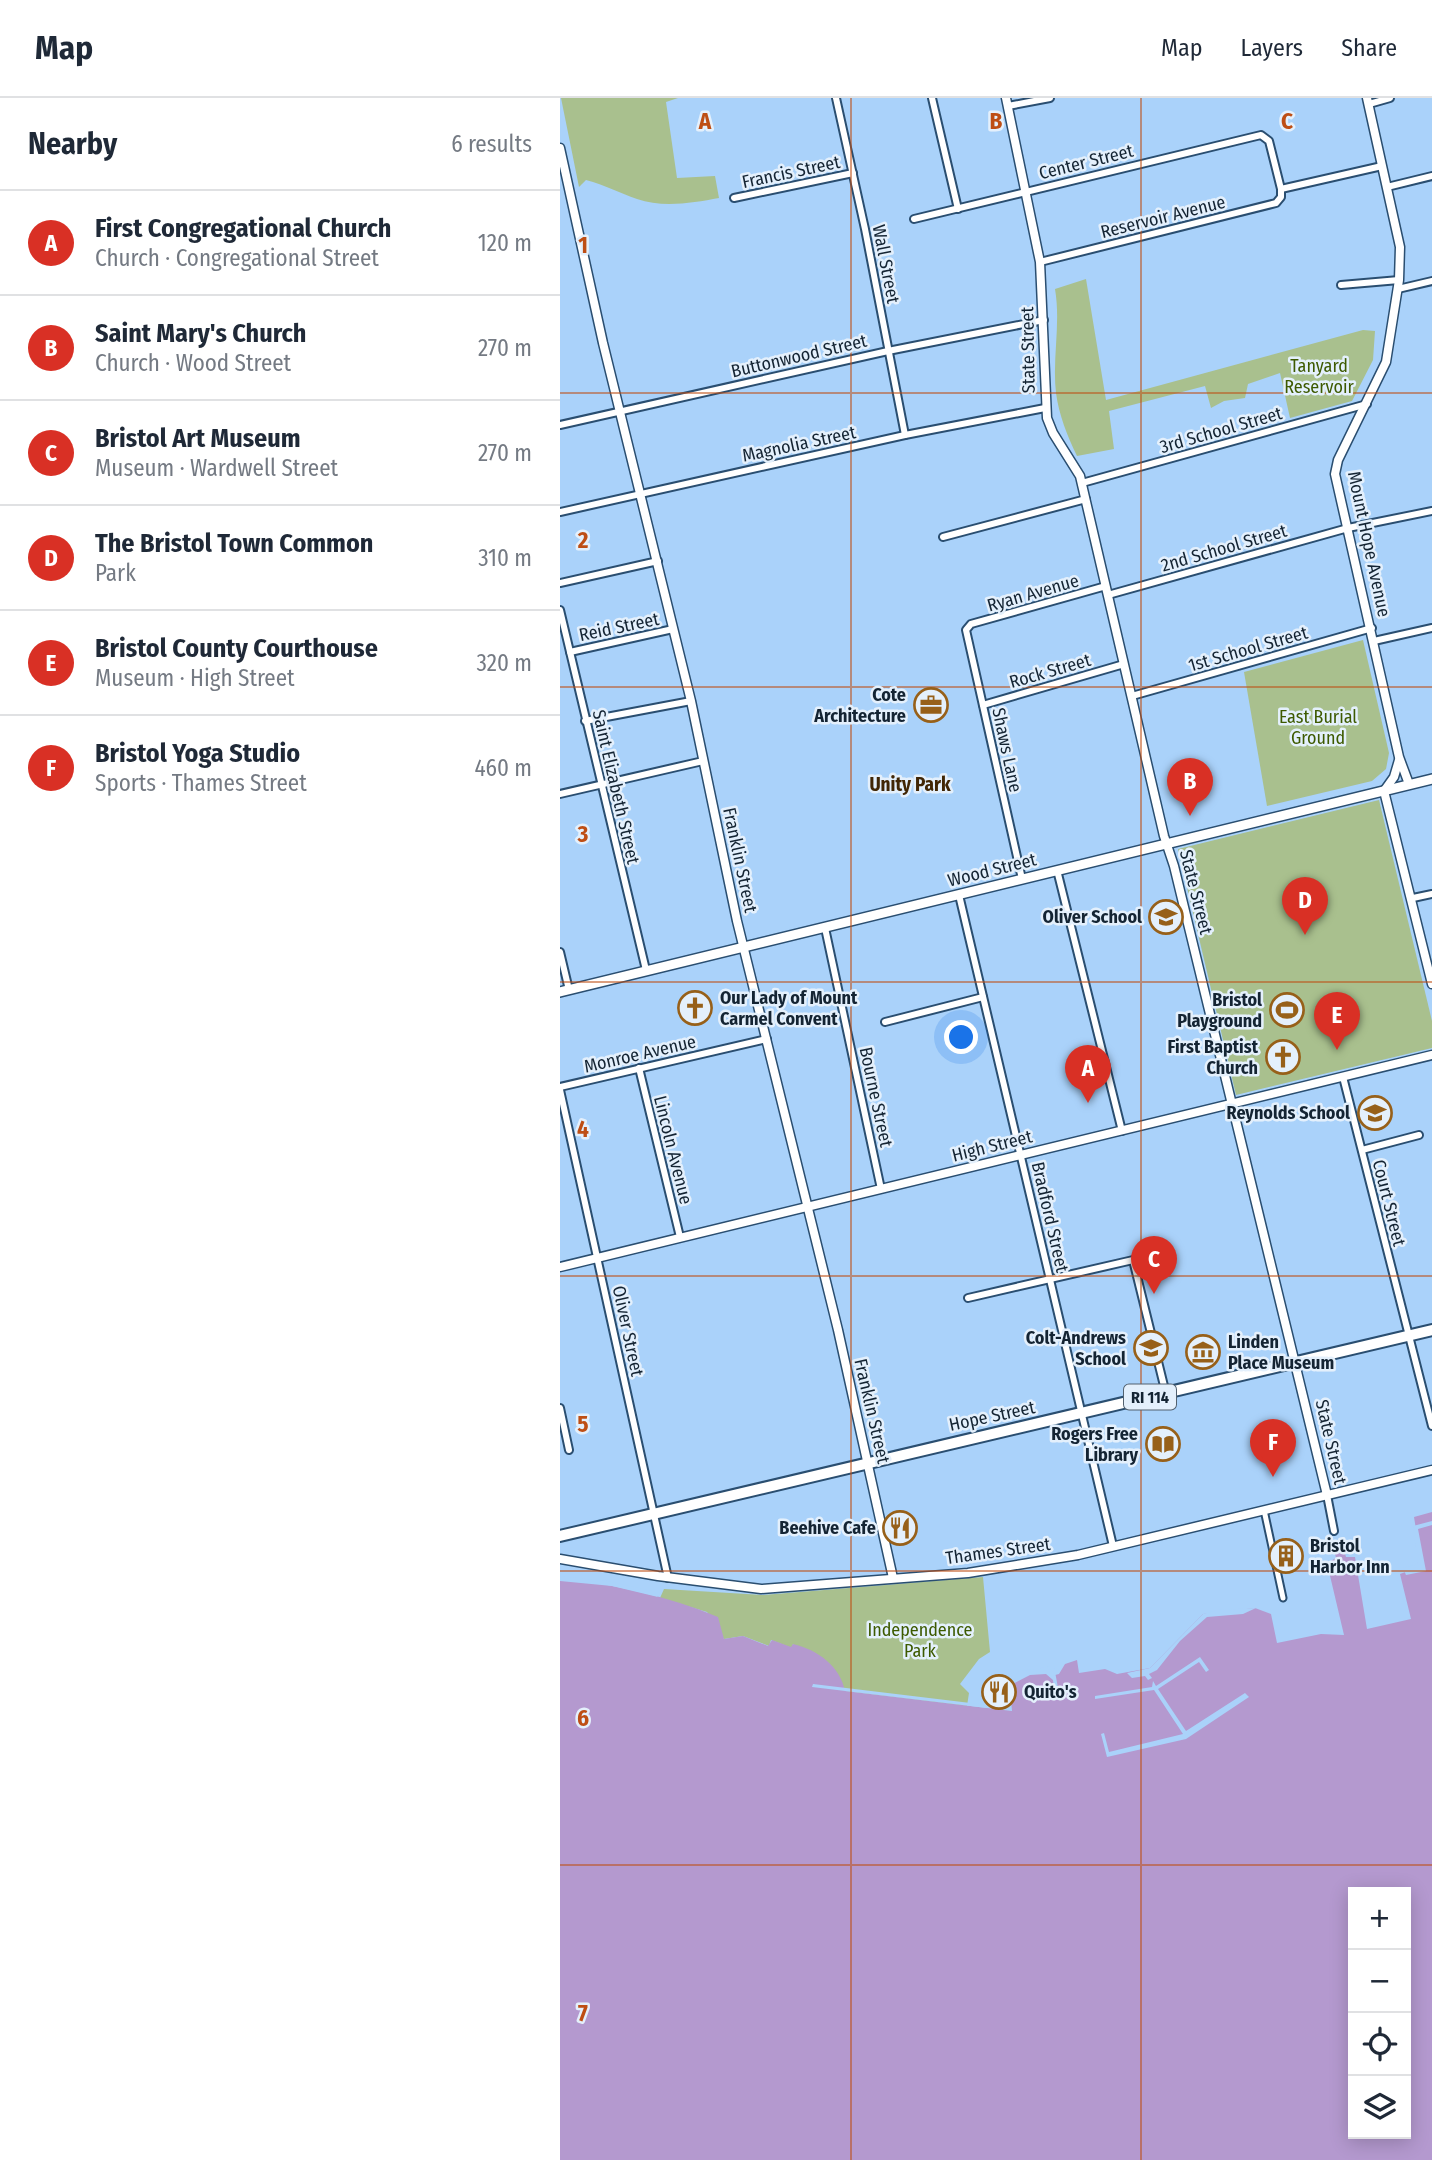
<!DOCTYPE html>
<html lang="en">
<head>
<meta charset="utf-8">
<style>
  body { margin:0; font-family:"Fira Sans Condensed",sans-serif; background:#f6f6f7; color:#1f2937 }
  .controls { position:absolute; right:21px; bottom:21px; display:grid; overflow:hidden; border-radius:0px; box-shadow:0 4px 18px #0003 }
  .controls button { width:63px; height:63px; display:grid; place-items:center; padding:0; border:0; border-bottom:2px solid #e0e1e3; background:#fff; color:#1f2937; font:35px sans-serif }
  .you { position:absolute; left:402px; top:940px; width:24px; height:24px; margin:-18px; border:5px solid #fff; border-radius:50%; background:#1a73e8; box-shadow:0 0 0 10px #1a73e833 }
  .badge { display:grid; place-items:center; width:46px; height:46px; border-radius:50%; background:#d93025; color:#fff; font-size:23px; font-weight:700 }
  .pin { position:absolute; translate:-50% -58px; filter:drop-shadow(0 2px 4px #0008) }
  .pin::after { content:''; position:absolute; top:37px; width:24px; height:21px; background:inherit; clip-path:polygon(0 0,100% 0,50% 100%) }
  .list { margin:0; padding:0; list-style:none }
  h2 { display:flex; justify-content:space-between; align-items:center; height:91px; margin:0; padding:0 28px; font-size:30px }
  h2 small { font-size:23px; font-weight:400; color:#747a83 }
  .list li { display:grid; grid-template-columns:46px 1fr auto; gap:21px; align-items:center; box-sizing:border-box; height:105px; padding:0 28px; border-top:2px solid #e0e1e3 }
  .list b { display:block; font-size:26px; white-space:nowrap }
  .list p { margin:0; font-size:23px; white-space:nowrap; color:#747a83 }
  .list em { font-size:23px; font-style:normal; color:#747a83 }
  .icon { flex:none; width:38px; height:38px; fill:none; stroke:currentColor; stroke-width:2; stroke-linecap:round; stroke-linejoin:round }
  .map { position:relative; flex:none; width:872px; height:2062px; overflow:hidden }
  header { display:flex; align-items:center; gap:42px; box-sizing:border-box; height:98px; padding:0 35px; background:#fff; border-bottom:2px solid #e0e1e3 }
  header strong { font-size:33px }
  nav { display:flex; gap:38px; margin-inline-start:auto; font-size:24px }
  main { display:flex }
  aside { flex:1; background:#fff }
  .map>svg:first-child { display:block }
</style>
</head>
<body>
<header>
<strong>Map</strong>
<nav><a>Map</a><a>Layers</a><a>Share</a></nav>
</header>
<main>
<aside>
<h2>Nearby<small>6 results</small></h2>
<ul class="list">
<li><span class="badge">A</span><div><b>First Congregational Church</b><p>Church · Congregational Street</p></div><em>120 m</em></li>
<li><span class="badge">B</span><div><b>Saint Mary's Church</b><p>Church · Wood Street</p></div><em>270 m</em></li>
<li><span class="badge">C</span><div><b>Bristol Art Museum</b><p>Museum · Wardwell Street</p></div><em>270 m</em></li>
<li><span class="badge">D</span><div><b>The Bristol Town Common</b><p>Park</p></div><em>310 m</em></li>
<li><span class="badge">E</span><div><b>Bristol County Courthouse</b><p>Museum · High Street</p></div><em>320 m</em></li>
<li><span class="badge">F</span><div><b>Bristol Yoga Studio</b><p>Sports · Thames Street</p></div><em>460 m</em></li>
</ul>
</aside>
<div class="map">
<svg width="872" height="2062" viewBox="0 0 872 2062">
  <rect width="100%" height="100%" fill="#aad2fa"/>
  <g fill="#a9c08e">
    <path d="M1,0h117l-12,4 11,76 38,-2 4,22c-26,5 -57,10 -82,1 -17,-6 -32,-14 -51,-19l-7,7z"/>
    <path d="M526,181l20,121 257,-70 12,1 -2,29 -21,41 -62,17 -10,-45 -32,11 -3,14 -21,3 -13,7 -6,-22 -96,25 5,38 -37,7c-10,-21 -18,-41 -21,-63 -4,-35 5,-69 -1,-104z"/>
    <polygon points="803,542 829,655 826,671 812,683 707,708 684,574"/>
    <polygon points="819,702 872,923 872,950 676,997 618,751"/>
    <polygon points="423,1479 430,1554 419,1561 400,1586 409,1595 407,1608 285,1593 233,1546 232,1550 211,1542 209,1548 183,1538 164,1541 147,1514 100,1500 104,1491 203,1497"/>
  </g>
  <path fill="#b499cf" fill-rule="evenodd" d="M872,1414v648h-872v-583c55,8 108,19 158,40l6,22 19,-3 25,10 4,-6 19,7 2,-3c25,6 47,22 52,47l167,20 -3,-33 44,-9 2,6 4,-1 6,-10 12,-4 2,13 26,-4 12,5 33,-6 53,-54 52,-6 16,6 6,29 44,-9 23,1 -17,-72 9,-5 -2,-9 9,-3 3,11h9l12,72 44,-10 -11,-45 22,-8 -8,-49zM793,1794h53v242h-53z"/>
  <g fill="#aad2fa">
    <polygon points="872,1423 872,1427 858,1431 866,1473 846,1477 843,1470 858,1466 853,1428"/>
    <polygon points="0,1478 47,1483 92,1493 98,1499 52,1488 0,1483"/>
    <polygon points="696,1510 683,1516 647,1519 620,1543 597,1572 589,1576 592,1580 588,1582 585,1578 572,1580 567,1575 590,1570 643,1516 658,1512"/>
    <polygon points="640,1559 649,1572 646,1574 639,1564 598,1591 626,1633 685,1595 689,1599 626,1641 547,1659 541,1636 544,1635 549,1654 623,1636 594,1592 535,1601 535,1598 592,1589 593,1583 596,1588"/>
    <polygon points="494,1568 498,1590 494,1591 493,1582 486,1576 470,1577 449,1588 449,1577 455,1574"/>
    <polygon points="253,1586 427,1607 427,1610 252,1589"/>
  </g>
  <g fill="none" stroke-linecap="round" stroke-linejoin="round">
    <g stroke="#2a4e70" stroke-width="9">
      <polyline id="pedestrian" points="704,1412 723,1500"/>
    </g>
    <g stroke="#2a4e70" stroke-width="10">
      <g id="minor">
        <polyline points="276,0 305,131 345,337"/>
        <polyline points="372,0 398,111"/>
        <polyline points="809,6 830,0"/>
        <polyline points="448,8 490,0"/>
        <polyline points="827,89 872,78"/>
        <polyline points="721,91 822,68"/>
        <polyline points="174,100 293,75"/>
        <polyline points="354,121 701,37 709,43 721,91 721,99 716,105 480,164"/>
        <polyline points="781,187 839,182"/>
        <polyline points="838,191 872,183"/>
        <polyline points="0,327 328,253 484,222"/>
        <polyline points="522,385 807,306"/>
        <polyline points="0,414 345,337 485,310"/>
        <polyline points="383,439 526,401"/>
        <polyline points="0,485 98,463"/>
        <polyline points="548,497 788,430 872,413"/>
        <polyline points="0,512 86,872"/>
        <polyline points="814,543 872,530"/>
        <polyline points="10,554 113,531"/>
        <polyline points="572,598 812,530"/>
        <polyline points="423,607 564,566"/>
        <polyline points="25,623 131,603"/>
        <polyline points="0,696 143,663"/>
        <polyline points="497,772 562,1033"/>
        <polyline points="462,781 406,532 411,526 546,488"/>
        <polyline points="399,797 553,1448"/>
        <polyline points="853,800 872,796"/>
        <polyline points="265,830 321,1091"/>
        <polyline points="0,854 9,892"/>
        <polyline points="325,924 423,899"/>
        <polyline points="79,970 120,1139"/>
        <polyline points="783,979 872,1328"/>
        <polyline points="0,989 207,941"/>
        <polyline points="0,992 108,1480"/>
        <polyline points="802,1052 859,1037"/>
        <polyline points="408,1200 573,1162 606,1296"/>
        <polyline points="0,1310 9,1352"/>
        <polyline points="767,1397 774,1433"/>
      </g>
    </g>
    <g stroke="#2a4e70" stroke-width="11">
      <g id="tertiary">
        <polyline points="446,0 480,164 487,320 493,335 520,378 604,738 614,768 767,1397"/>
        <polyline points="807,0 840,149 839,182 826,264 778,362 775,376 839,659 849,686"/>
        <polyline points="0,50 43,245 131,603 177,823 278,1232 333,1480"/>
        <polyline points="839,662 834,679 824,693 872,886"/>
        <polyline points="0,1169 872,957"/>
        <polyline points="0,1461 98,1478 201,1491 408,1475 518,1457 872,1372"/>
      </g>
    </g>
    <g stroke="#2a4e70" stroke-width="12">
      <polyline id="secondary" points="0,894 872,681"/>
    </g>
    <g stroke="#2a4e70" stroke-width="14">
      <polyline id="primary" points="0,1438 872,1232"/>
    </g>
    <use href="#pedestrian" stroke="#fff" stroke-width="5"/>
    <use href="#minor" stroke="#fff" stroke-width="6"/>
    <use href="#tertiary" stroke="#fff" stroke-width="8"/>
    <use href="#secondary" stroke="#fff" stroke-width="9"/>
    <use href="#primary" stroke="#fff" stroke-width="10"/>
  </g>
  <path fill="none" stroke="#be4e14" stroke-width="2" stroke-opacity="0.55" d="M291,0v2062M581,0v2062M0,295h872M0,589h872M0,884h872M0,1178h872M0,1473h872M0,1767h872"/>
  <defs>
    <g id="office-ring" transform="scale(1.75)"><circle r="9.5" fill="#e4f0fc" stroke="#976019" stroke-width="1.5"/><path d="M-6-3h4V-5.5h4V-3h4V5H-6ZM-1-4.5V-3h2v-1.5ZM-6 0V1H6V0Z" fill="#976019"/></g>
    <g id="school-ring" transform="scale(1.75)"><circle r="9.5" fill="#e4f0fc" stroke="#976019" stroke-width="1.5"/><path d="M0-5L7-2L0 1L-7-2ZM-4 1L0 2.5L4 1V4Q0 6-4 4Z" fill="#976019"/></g>
    <g id="church-ring" transform="scale(1.75)"><circle r="9.5" fill="#e4f0fc" stroke="#976019" stroke-width="1.5"/><path d="M-1.2-6h2.4v3.5h3.3v2.4h-3.3V6h-2.4V-.1h-3.3v-2.4h3.3Z" fill="#976019"/></g>
    <g id="stadium-ring" transform="scale(1.75)"><circle r="9.5" fill="#e4f0fc" stroke="#976019" stroke-width="1.5"/><path d="M0-5a6.5 5 0 1 0 0 10a6.5 5 0 1 0 0-10ZM-3.5-1.8h7v3.6h-7Z" fill="#976019"/></g>
    <g id="museum-ring" transform="scale(1.75)"><circle r="9.5" fill="#e4f0fc" stroke="#976019" stroke-width="1.5"/><path d="M0-6L6-3V-2H-6V-3ZM-5-1h2V3h-2ZM-1-1h2V3h-2ZM3-1h2V3H3ZM-6 4H6V6H-6Z" fill="#976019"/></g>
    <g id="library-ring" transform="scale(1.75)"><circle r="9.5" fill="#e4f0fc" stroke="#976019" stroke-width="1.5"/><path d="M-6-4Q-3-5.5-.7-3.5V5Q-3 3-6 4ZM6-4Q3-5.5 .7-3.5V5Q3 3 6 4Z" fill="#976019"/></g>
    <g id="restaurant-ring" transform="scale(1.75)"><circle r="9.5" fill="#e4f0fc" stroke="#976019" stroke-width="1.5"/><path d="M-5-6h1v4h1v-4h1v4h1v-4h1v5L-1.5 .5V6h-2V.5L-5-1ZM5-6V6H3V1.5H1.5Q1.5-4 5-6Z" fill="#976019"/></g>
    <g id="building-ring" transform="scale(1.75)"><circle r="9.5" fill="#e4f0fc" stroke="#976019" stroke-width="1.5"/><path d="M-4-6H4V6H1V3H-1V6H-4ZM-2.5-4.3h1.7v1.8h-1.7ZM.8-4.3h1.7v1.8H.8ZM-2.5-1h1.7V.8h-1.7ZM.8-1h1.7V.8H.8Z" fill="#976019"/></g>
  </defs>
  <g fill-rule="evenodd">
    <use href="#office-ring" x="371" y="607"/>
    <use href="#school-ring" x="606" y="819"/>
    <use href="#church-ring" x="135" y="910"/>
    <use href="#stadium-ring" x="727" y="912"/>
    <use href="#church-ring" x="723" y="959"/>
    <use href="#school-ring" x="815" y="1015"/>
    <use href="#school-ring" x="591" y="1250"/>
    <use href="#museum-ring" x="643" y="1254"/>
    <use href="#library-ring" x="603" y="1346"/>
    <use href="#restaurant-ring" x="340" y="1430"/>
    <use href="#building-ring" x="726" y="1458"/>
    <use href="#restaurant-ring" x="439" y="1594"/>
  </g>
  <g text-anchor="middle" stroke-width="5" stroke-linejoin="round" paint-order="stroke">
    <rect fill="#e4f0fc" stroke="#52616f" stroke-width="2" x="564" y="1286.5" width="52" height="25" rx="5"/>
    <g font-size="16" font-weight="bold" fill="#142433">
      <text x="590" y="1305">RI 114</text>
    </g>
    <g font-size="18" fill="#142433" stroke="#e4f0fc">
      <text transform="translate(526 64) rotate(-14)" y="6">Center Street</text>
      <text transform="translate(231 74) rotate(-12)" y="6">Francis Street</text>
      <text transform="translate(603 119) rotate(-14)" y="6">Reservoir Avenue</text>
      <text transform="translate(326 166) rotate(79)" y="6">Wall Street</text>
      <text transform="translate(468 252) rotate(-91)" y="6">State Street</text>
      <text transform="translate(239 258) rotate(-13)" y="6">Buttonwood Street</text>
      <text transform="translate(661 332) rotate(-16)" y="6">3rd School Street</text>
      <text transform="translate(239 346) rotate(-12)" y="6">Magnolia Street</text>
      <text transform="translate(809 446) rotate(78)" y="6">Mount Hope Avenue</text>
      <text transform="translate(664 450) rotate(-16)" y="6">2nd School Street</text>
      <text transform="translate(473 495) rotate(-16)" y="6">Ryan Avenue</text>
      <text transform="translate(59 529) rotate(-12)" y="6">Reid Street</text>
      <text transform="translate(688 551) rotate(-16)" y="6">1st School Street</text>
      <text transform="translate(490 573) rotate(-16)" y="6">Rock Street</text>
      <text transform="translate(447 652) rotate(78)" y="6">Shaws Lane</text>
      <text transform="translate(56 689) rotate(77)" y="6">Saint Elizabeth Street</text>
      <text transform="translate(180 762) rotate(78)" y="6">Franklin Street</text>
      <text transform="translate(432 772) rotate(-14)" y="6">Wood Street</text>
      <text transform="translate(636 794) rotate(76)" y="6">State Street</text>
      <text transform="translate(80 956) rotate(-13)" y="6">Monroe Avenue</text>
      <text transform="translate(316 999) rotate(78)" y="6">Bourne Street</text>
      <text transform="translate(432 1048) rotate(-14)" y="6">High Street</text>
      <text transform="translate(113 1052) rotate(76)" y="6">Lincoln Avenue</text>
      <text transform="translate(829 1105) rotate(76)" y="6">Court Street</text>
      <text transform="translate(490 1119) rotate(77)" y="6">Bradford Street</text>
      <text transform="translate(68 1233) rotate(78)" y="6">Oliver Street</text>
      <text transform="translate(312 1313) rotate(77)" y="6">Franklin Street</text>
      <text transform="translate(432 1318) rotate(-12)" y="6">Hope Street</text>
      <text transform="translate(771 1344) rotate(77)" y="6">State Street</text>
      <text transform="translate(438 1453) rotate(-8)" y="6">Thames Street</text>
    </g>
    <g font-size="18" fill="#3d5a00" stroke="#e4f0fc">
      <text x="759" y="274">Tanyard<tspan x="759" dy="21">Reservoir</tspan></text>
      <text x="758" y="625">East Burial<tspan x="758" dy="21">Ground</tspan></text>
      <text x="360" y="1538">Independence<tspan x="360" dy="21">Park</tspan></text>
    </g>
    <g font-size="18" font-weight="bold" fill="#142433" stroke="#e4f0fc" text-anchor="end">
      <text x="346" y="603">Cote<tspan x="346" dy="21">Architecture</tspan></text>
      <text x="582" y="825">Oliver School</text>
      <text x="160" y="906" text-anchor="start">Our Lady of Mount<tspan x="160" dy="21">Carmel Convent</tspan></text>
      <text x="702" y="908">Bristol<tspan x="702" dy="21">Playground</tspan></text>
      <text x="698" y="955">First Baptist<tspan x="698" dy="21">Church</tspan></text>
      <text x="790" y="1021">Reynolds School</text>
      <text x="566" y="1246">Colt-Andrews<tspan x="566" dy="21">School</tspan></text>
      <text x="668" y="1250" text-anchor="start">Linden<tspan x="668" dy="21">Place Museum</tspan></text>
      <text x="578" y="1342">Rogers Free<tspan x="578" dy="21">Library</tspan></text>
      <text x="316" y="1436">Beehive Cafe</text>
      <text x="750" y="1454" text-anchor="start">Bristol<tspan x="750" dy="21">Harbor Inn</tspan></text>
      <text x="464" y="1600" text-anchor="start">Quito's</text>
    </g>
    <g font-size="19" font-weight="bold" fill="#402605" stroke="#e4f0fc">
      <text x="350" y="693">Unity Park</text>
    </g>
  </g>
  <g font-size="23" text-anchor="middle" font-weight="bold" fill="#be4e14" stroke="#e4f0fc" stroke-width="5" stroke-linejoin="round" paint-order="stroke">
    <text x="145" y="31">A</text>
    <text x="436" y="31">B</text>
    <text x="727" y="31">C</text>
    <text x="23" y="155">1</text>
    <text x="23" y="450">2</text>
    <text x="23" y="744">3</text>
    <text x="23" y="1039">4</text>
    <text x="23" y="1334">5</text>
    <text x="23" y="1628">6</text>
    <text x="23" y="1923">7</text>
  </g>
</svg>
<div class="controls">
<button>+</button>
<button>−</button>
<button><svg class="icon" aria-label="locate" viewBox="0 0 24 24"><circle cx="12" cy="12" r="6"/><path d="M12 2v4M12 18v4M2 12h4M18 12h4"/></svg></button>
<button><svg class="icon" aria-label="layers" viewBox="0 0 24 24"><path d="M12 4l9 5-9 5-9-5zM3 14l9 5 9-5"/></svg></button>
</div>
<div class="you"></div>
<div class="pin badge" style="left:528px;top:1005px">A</div>
<div class="pin badge" style="left:630px;top:718px">B</div>
<div class="pin badge" style="left:594px;top:1196px">C</div>
<div class="pin badge" style="left:745px;top:837px">D</div>
<div class="pin badge" style="left:777px;top:952px">E</div>
<div class="pin badge" style="left:713px;top:1379px">F</div>
</div>
</main>
</body>
</html>
